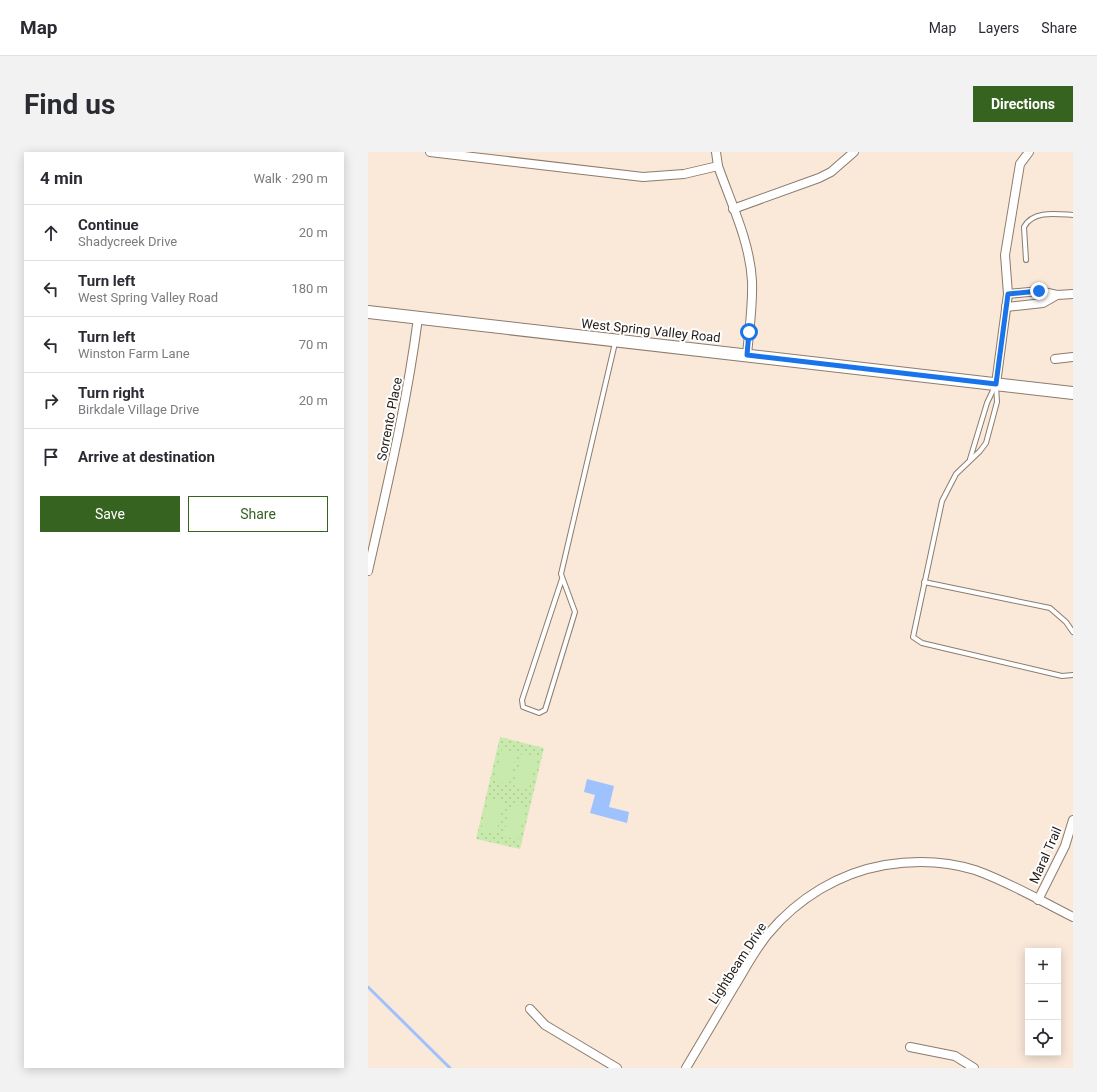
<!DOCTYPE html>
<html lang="en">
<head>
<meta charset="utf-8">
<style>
  body { margin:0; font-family:Roboto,sans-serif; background:#f2f2f3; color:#2b2b33 }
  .controls { position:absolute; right:12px; bottom:12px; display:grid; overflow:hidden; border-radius:0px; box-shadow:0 2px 10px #0003 }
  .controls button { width:36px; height:36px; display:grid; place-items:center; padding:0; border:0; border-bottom:1px solid #e1e1e2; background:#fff; color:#2b2b33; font:20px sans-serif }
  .stop { position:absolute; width:12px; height:12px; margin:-9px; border:3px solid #1a73e8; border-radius:50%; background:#fff }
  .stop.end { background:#1a73e8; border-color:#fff; box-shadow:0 1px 4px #0008 }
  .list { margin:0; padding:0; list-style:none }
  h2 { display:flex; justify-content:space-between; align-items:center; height:52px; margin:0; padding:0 16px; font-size:17px }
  h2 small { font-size:13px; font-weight:400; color:#7c7c81 }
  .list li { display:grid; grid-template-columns:26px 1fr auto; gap:12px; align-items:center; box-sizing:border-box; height:56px; padding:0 16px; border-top:1px solid #e1e1e2 }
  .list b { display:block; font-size:15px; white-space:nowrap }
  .list p { margin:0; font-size:13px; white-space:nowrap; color:#7c7c81 }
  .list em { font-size:13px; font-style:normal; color:#7c7c81 }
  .actions { display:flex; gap:8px; padding:12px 16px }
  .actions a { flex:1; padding:9px 0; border:1px solid #376321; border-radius:0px; text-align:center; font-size:14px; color:#376321 }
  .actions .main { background:#376321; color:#fff }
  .icon { flex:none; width:22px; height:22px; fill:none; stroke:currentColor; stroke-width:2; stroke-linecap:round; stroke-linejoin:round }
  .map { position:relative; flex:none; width:705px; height:916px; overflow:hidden; border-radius:0px }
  header { display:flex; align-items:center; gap:24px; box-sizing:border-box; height:56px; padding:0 20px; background:#fff; border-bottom:1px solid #e1e1e2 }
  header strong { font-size:19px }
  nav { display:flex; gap:22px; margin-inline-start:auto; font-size:14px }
  .intro { display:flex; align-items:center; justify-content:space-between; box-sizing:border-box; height:96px; padding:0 24px }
  h1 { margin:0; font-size:28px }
  .button { padding:10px 18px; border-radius:0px; background:#376321; color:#fff; font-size:14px; font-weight:700 }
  main { display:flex; gap:24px; padding:0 24px }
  aside { flex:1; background:#fff; border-radius:0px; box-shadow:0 2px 10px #0003 }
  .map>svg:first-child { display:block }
</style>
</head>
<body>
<header>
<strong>Map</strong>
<nav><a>Map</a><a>Layers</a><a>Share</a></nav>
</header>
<div class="intro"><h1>Find us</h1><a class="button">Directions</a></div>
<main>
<aside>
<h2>4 min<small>Walk · 290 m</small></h2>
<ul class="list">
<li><svg class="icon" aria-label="ahead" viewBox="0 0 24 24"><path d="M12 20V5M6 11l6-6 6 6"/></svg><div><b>Continue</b><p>Shadycreek Drive</p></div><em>20 m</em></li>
<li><svg class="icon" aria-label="left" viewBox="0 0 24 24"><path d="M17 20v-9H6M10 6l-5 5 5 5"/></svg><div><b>Turn left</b><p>West Spring Valley Road</p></div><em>180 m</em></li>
<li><svg class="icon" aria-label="left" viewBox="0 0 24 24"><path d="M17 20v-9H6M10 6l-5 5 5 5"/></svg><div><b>Turn left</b><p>Winston Farm Lane</p></div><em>70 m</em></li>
<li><svg class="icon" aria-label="right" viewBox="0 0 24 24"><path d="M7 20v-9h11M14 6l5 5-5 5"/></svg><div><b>Turn right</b><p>Birkdale Village Drive</p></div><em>20 m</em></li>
<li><svg class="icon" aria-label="arrive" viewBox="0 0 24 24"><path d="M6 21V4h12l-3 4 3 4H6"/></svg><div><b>Arrive at destination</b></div></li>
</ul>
<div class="actions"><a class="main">Save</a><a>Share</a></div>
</aside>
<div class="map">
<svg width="705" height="916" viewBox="0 0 705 916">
  <defs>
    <pattern id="grass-dots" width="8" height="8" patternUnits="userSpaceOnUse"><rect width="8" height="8" fill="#c9eaad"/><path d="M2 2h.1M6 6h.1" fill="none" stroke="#acc894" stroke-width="1.8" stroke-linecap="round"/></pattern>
  </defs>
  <rect width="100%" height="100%" fill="#fae8d9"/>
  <polygon fill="url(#grass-dots)" points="132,585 176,596 152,697 108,687"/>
  <g fill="#c9eaad">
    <polygon points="134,597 149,600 141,632 126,629"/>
    <polygon points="154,601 169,605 161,637 146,634"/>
    <polygon points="121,646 136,650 128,682 113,678"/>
    <polygon points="144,652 158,655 150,688 135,684"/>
  </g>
  <polygon fill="#9dc2fe" points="219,627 246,634 241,655 261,660 259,671 222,661 227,643 216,640"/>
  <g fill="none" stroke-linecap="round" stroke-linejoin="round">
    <polyline stroke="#9dc2fe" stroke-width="3" points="0,835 82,916"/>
    <g stroke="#8c7c6e" stroke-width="6">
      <g id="lane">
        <path d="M658,108l-2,-33c9,-17 33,-13 49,-12"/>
        <polyline points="628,234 629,250 618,291 612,299 588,322 574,349 545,485 554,491 694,524 705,523"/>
        <polyline points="602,307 619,251 627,234"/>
        <polyline points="194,427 154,548 155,555 171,561 177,558 207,460 193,422 247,191"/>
        <polyline points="556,430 682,456 698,470 705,480"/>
      </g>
    </g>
    <g stroke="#8c7c6e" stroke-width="10">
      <g id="street">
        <polyline points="62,0 275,25 316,22 350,14"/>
        <path d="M348,0l2,14c13,37 32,76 34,115 1,25 -3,50 -5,74"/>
        <polyline points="365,57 451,26 463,20 486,0"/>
        <polyline points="640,142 671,139 689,143 705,142"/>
        <polyline points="638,155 675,151 689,143"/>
        <polyline points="687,207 705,205"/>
        <polyline points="628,232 640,142 637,103 652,12 661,0"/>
        <path d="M0,419c19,-84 39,-168 50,-253"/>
        <polyline points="670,748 697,694 705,668"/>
        <polyline points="162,857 177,873 249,916"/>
        <polyline points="542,895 587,904 606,916"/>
        <path d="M318,916c16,-27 32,-54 48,-81 11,-18 21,-37 34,-53 30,-36 71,-61 117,-69 30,-5 61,-4 90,5 34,12 66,31 98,47"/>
      </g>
    </g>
    <g stroke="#8c7c6e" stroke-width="14">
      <polyline id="secondary" points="0,160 705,241"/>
    </g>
    <use href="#lane" stroke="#fff" stroke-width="4"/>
    <use href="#street" stroke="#fff" stroke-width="8"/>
    <use href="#secondary" stroke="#fff" stroke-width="12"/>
  </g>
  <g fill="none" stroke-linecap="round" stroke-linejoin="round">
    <polyline stroke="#1a73e8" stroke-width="5" points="381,180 379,203 628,232 640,142 671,139"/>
  </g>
  <g text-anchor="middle" stroke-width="4" stroke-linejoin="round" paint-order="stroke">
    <g font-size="13" fill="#221c16" stroke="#fff">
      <text transform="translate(283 178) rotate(6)" y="5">West Spring Valley Road</text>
      <text transform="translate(21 267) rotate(-79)" y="5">Sorrento Place</text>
      <text transform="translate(677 703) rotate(-66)" y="5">Maral Trail</text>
      <text transform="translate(369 811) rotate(-57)" y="5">Lightbeam Drive</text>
    </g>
  </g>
</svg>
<div class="controls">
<button>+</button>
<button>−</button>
<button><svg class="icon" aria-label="locate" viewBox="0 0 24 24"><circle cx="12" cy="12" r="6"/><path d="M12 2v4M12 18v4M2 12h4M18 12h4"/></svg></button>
</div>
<div class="stop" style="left:381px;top:180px"></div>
<div class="stop end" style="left:671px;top:139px"></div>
</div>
</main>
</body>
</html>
